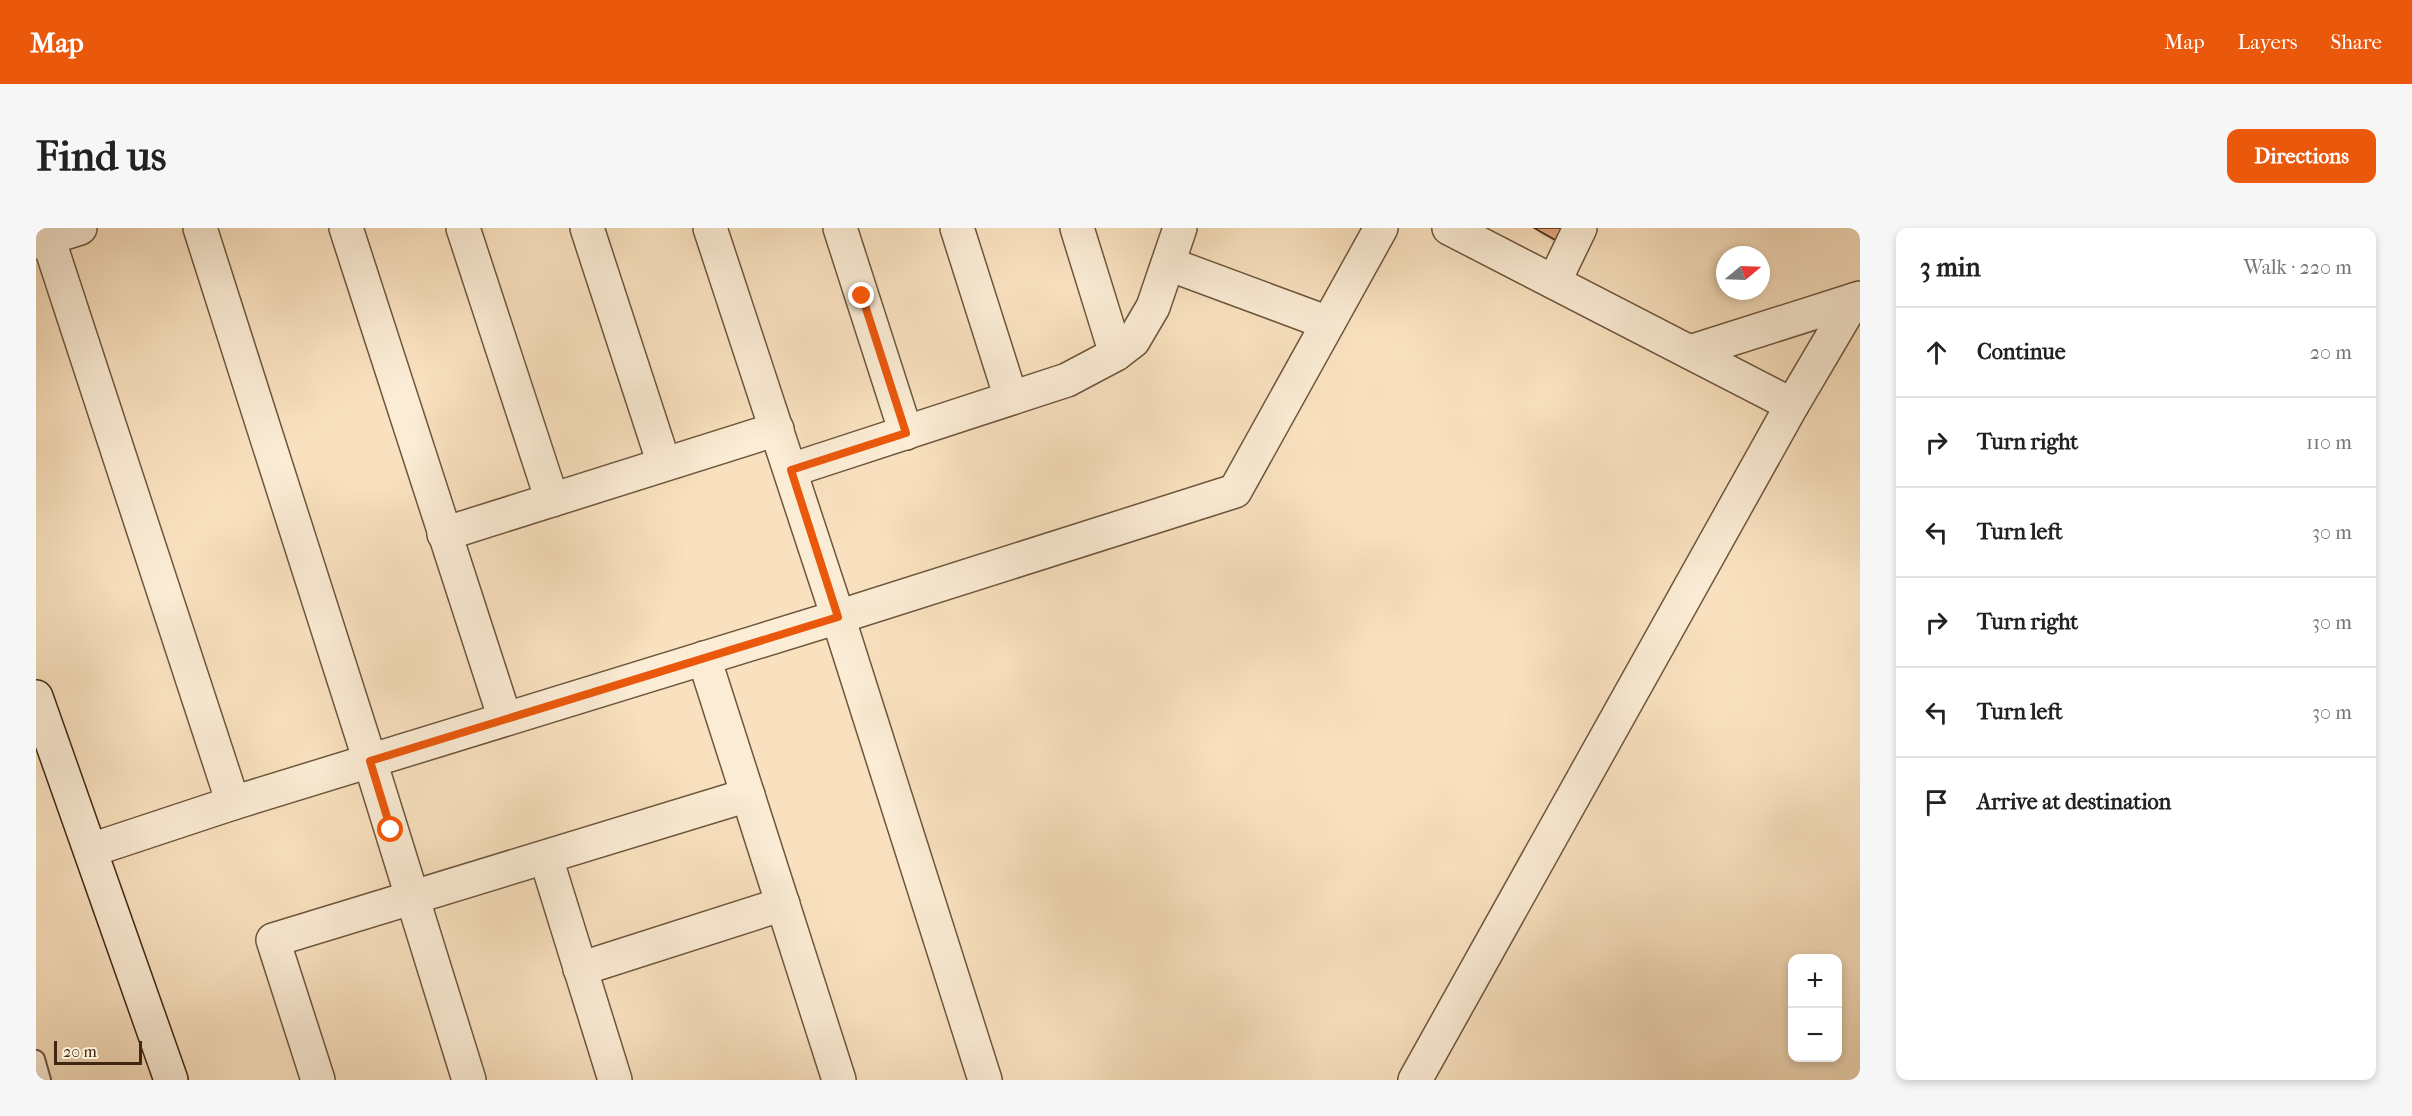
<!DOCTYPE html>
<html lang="en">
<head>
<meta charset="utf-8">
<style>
  body { margin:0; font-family:"IM FELL French Canon",serif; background:#f6f6f6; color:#222 }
  .controls { position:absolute; right:18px; bottom:18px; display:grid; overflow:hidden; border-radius:12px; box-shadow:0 3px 9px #0003 }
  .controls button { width:54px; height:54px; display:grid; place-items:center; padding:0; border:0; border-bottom:2px solid #e0e0e0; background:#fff; color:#222; font:30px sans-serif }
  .compass { position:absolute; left:1680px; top:18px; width:54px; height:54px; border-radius:50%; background:#fff; box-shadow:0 3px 9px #0003; rotate:71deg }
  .scale { position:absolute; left:18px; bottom:15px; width:88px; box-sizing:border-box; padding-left:6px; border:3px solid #3f2711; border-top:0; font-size:16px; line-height:21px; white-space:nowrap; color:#3f2711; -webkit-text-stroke:4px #fbecd5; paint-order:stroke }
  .stop { position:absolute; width:18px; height:18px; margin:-14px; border:4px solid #ea580c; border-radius:50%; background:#fff }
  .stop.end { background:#ea580c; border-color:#fff; box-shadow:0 2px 6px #0008 }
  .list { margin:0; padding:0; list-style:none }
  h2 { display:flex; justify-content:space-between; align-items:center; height:78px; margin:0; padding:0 24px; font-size:26px }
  h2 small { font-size:20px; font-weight:400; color:#767676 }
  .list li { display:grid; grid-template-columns:39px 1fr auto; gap:18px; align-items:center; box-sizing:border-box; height:90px; padding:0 24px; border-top:2px solid #e0e0e0 }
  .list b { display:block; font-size:22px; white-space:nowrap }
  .list em { font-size:20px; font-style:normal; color:#767676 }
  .icon { flex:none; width:33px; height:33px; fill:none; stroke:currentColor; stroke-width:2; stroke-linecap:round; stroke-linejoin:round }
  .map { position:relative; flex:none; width:1824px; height:852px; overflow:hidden; border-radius:12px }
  header { display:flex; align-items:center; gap:36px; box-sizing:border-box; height:84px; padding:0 30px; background:#ea580c; color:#fff }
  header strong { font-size:28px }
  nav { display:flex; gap:33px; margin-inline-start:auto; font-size:21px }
  .intro { display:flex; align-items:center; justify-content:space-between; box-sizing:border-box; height:144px; padding:0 36px }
  h1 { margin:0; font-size:42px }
  .button { padding:15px 27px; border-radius:12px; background:#ea580c; color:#fff; font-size:21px; font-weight:700 }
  main { display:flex; gap:36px; padding:0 36px }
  aside { flex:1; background:#fff; border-radius:12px; box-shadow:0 3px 9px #0003 }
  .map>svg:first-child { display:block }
</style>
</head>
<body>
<header>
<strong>Map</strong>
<nav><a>Map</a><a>Layers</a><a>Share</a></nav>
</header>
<div class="intro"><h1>Find us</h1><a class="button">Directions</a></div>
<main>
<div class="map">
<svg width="1824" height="852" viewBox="0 0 1824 852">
  <defs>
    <filter id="shadow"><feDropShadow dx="6" dy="4" stdDeviation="1.5" flood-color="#0004"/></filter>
  </defs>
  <rect width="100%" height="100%" fill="#f9e1bf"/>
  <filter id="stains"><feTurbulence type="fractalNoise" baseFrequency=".00333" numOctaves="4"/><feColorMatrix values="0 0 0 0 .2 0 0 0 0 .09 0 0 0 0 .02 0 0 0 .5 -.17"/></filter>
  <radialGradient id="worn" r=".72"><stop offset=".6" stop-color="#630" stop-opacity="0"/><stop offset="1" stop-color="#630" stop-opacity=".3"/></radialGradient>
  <polygon fill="#e6a682" stroke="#3f2711" stroke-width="1.5" filter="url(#shadow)" points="1498,0 1528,0 1521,13"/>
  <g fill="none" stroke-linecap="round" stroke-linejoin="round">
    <g stroke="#6e563c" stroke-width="20">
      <polyline id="lane" points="0,831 6,852"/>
    </g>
    <g stroke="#6e563c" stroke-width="36">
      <g id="street">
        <polyline points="164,0 334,533 433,852"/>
        <polyline points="310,0 469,491"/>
        <polyline points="427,0 516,272"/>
        <polyline points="551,0 628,236"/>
        <polyline points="674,0 802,389 949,852"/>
        <polyline points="804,0 870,205"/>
        <polyline points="921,0 975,170"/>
        <polyline points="1041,0 1080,126"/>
        <polyline points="1413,0 1756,177"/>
        <polyline points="12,10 197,575"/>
        <polyline points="0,14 44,0"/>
        <polyline points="1133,36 1292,95"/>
        <polyline points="1518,54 1544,0"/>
        <polyline points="1654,124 1824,70"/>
        <polyline points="755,242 1031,152 1080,126 1097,113 1117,79 1144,0"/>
        <polyline points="408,306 741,201"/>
        <polyline points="668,430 803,852"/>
        <polyline points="55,622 197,575 802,389 1199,263 1345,0"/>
        <polyline points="510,630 579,852"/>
        <polyline points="544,741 747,676"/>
        <polyline points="282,852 237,712 712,567"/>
        <polyline points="1379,852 1756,177 1818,72"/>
      </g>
    </g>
    <g stroke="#3f2711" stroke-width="36">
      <polyline id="secondary" points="0,469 135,852"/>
    </g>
    <use href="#lane" stroke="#fbecd5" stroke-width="16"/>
    <use href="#street" stroke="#fbecd5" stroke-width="33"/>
    <use href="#secondary" stroke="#fbecd5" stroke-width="33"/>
  </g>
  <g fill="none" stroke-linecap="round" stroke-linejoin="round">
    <polyline stroke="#ea580c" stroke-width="8" points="355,602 334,533 802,389 755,242 870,205 826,68"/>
  </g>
  <rect width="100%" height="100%" filter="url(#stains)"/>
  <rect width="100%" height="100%" fill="url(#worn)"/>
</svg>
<div class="controls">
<button>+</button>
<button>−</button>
</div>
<svg class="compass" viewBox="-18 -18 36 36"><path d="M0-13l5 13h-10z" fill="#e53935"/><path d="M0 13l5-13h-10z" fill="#767676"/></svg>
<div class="scale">20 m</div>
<div class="stop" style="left:355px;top:602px"></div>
<div class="stop end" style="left:826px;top:68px"></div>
</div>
<aside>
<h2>3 min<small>Walk · 220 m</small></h2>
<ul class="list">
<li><svg class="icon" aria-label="ahead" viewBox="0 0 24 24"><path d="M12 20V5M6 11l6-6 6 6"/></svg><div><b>Continue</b></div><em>20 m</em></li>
<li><svg class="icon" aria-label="right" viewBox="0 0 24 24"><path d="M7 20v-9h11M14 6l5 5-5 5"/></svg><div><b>Turn right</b></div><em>110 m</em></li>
<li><svg class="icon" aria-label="left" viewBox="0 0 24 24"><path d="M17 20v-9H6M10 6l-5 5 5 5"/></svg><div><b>Turn left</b></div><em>30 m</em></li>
<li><svg class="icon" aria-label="right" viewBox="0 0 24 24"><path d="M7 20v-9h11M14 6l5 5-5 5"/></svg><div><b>Turn right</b></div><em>30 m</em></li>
<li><svg class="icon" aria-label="left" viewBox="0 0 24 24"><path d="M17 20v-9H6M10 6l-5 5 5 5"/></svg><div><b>Turn left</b></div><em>30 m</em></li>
<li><svg class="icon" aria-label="arrive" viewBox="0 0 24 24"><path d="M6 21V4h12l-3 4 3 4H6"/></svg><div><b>Arrive at destination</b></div></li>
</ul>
</aside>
</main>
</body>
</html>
